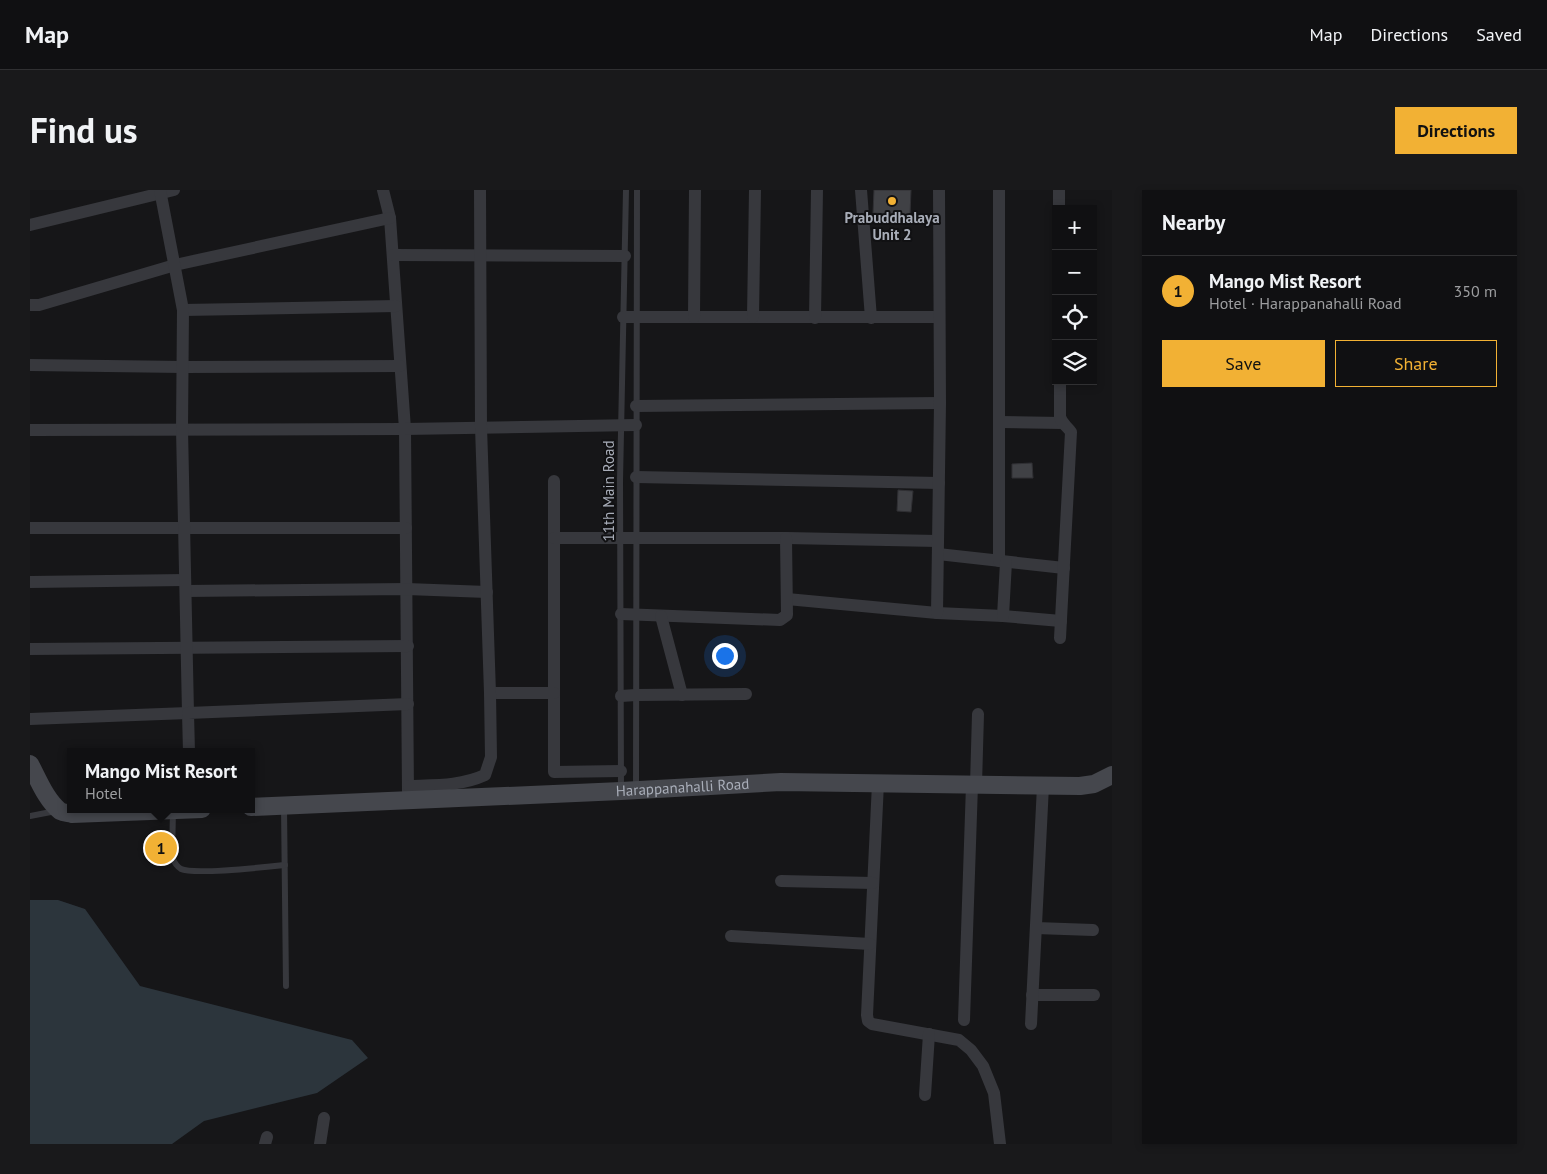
<!DOCTYPE html>
<html lang="en">
<head>
<meta charset="utf-8">
<style>
  body { margin:0; font-family:"PT Sans",sans-serif; background:#19191b; color:#f1f3f6 }
  .controls { position:absolute; right:15px; top:15px; display:grid; overflow:hidden; border-radius:0px; box-shadow:0 2px 8px #0003 }
  .controls button { width:45px; height:45px; display:grid; place-items:center; padding:0; border:0; border-bottom:1px solid #303032; background:#101012; color:#f1f3f6; font:25px sans-serif }
  .you { position:absolute; left:694px; top:465px; width:18px; height:18px; margin:-12px; border:4px solid #fff; border-radius:50%; background:#1a73e8; box-shadow:0 0 0 8px #1a73e833 }
  .badge { display:grid; place-items:center; width:32px; height:32px; border-radius:50%; background:#f2b134; color:#111; font-size:16px; font-weight:700 }
  .pin { position:absolute; translate:-50% -50%; border:2px solid #fff; box-shadow:0 1px 5px #0006 }
  .popup { position:absolute; left:37px; top:558px; width:188px; height:65px; box-sizing:border-box; display:grid; place-content:center; border-radius:0px; background:#101012; filter:drop-shadow(0 1px 4px #0005); font-size:16px; white-space:nowrap; color:#9c9d9f }
  .popup b { font-size:19px; color:#f1f3f6 }
  .popup::after { content:''; position:absolute; left:50%; top:100%; margin-left:-10px; border:10px solid transparent; border-top-color:#101012 }
  .list { margin:0; padding:0; list-style:none }
  h2 { display:flex; justify-content:space-between; align-items:center; height:65px; margin:0; padding:0 20px; font-size:21px }
  h2 small { font-size:16px; font-weight:400; color:#9c9d9f }
  .list li { display:grid; grid-template-columns:32px 1fr auto; gap:15px; align-items:center; box-sizing:border-box; height:70px; padding:0 20px; border-top:1px solid #303032 }
  .list b { display:block; font-size:19px; white-space:nowrap }
  .list p { margin:0; font-size:16px; white-space:nowrap; color:#9c9d9f }
  .list em { font-size:16px; font-style:normal; color:#9c9d9f }
  .actions { display:flex; gap:10px; padding:15px 20px }
  .actions a { flex:1; padding:11px 0; border:1px solid #f2b134; border-radius:0px; text-align:center; font-size:18px; color:#f2b134 }
  .actions .main { background:#f2b134; color:#111 }
  .icon { flex:none; width:28px; height:28px; fill:none; stroke:currentColor; stroke-width:2; stroke-linecap:round; stroke-linejoin:round }
  .map { position:relative; flex:none; width:1082px; height:954px; overflow:hidden; border-radius:0px }
  header { display:flex; align-items:center; gap:30px; box-sizing:border-box; height:70px; padding:0 25px; background:#101012; border-bottom:1px solid #303032 }
  header strong { font-size:24px }
  nav { display:flex; gap:28px; margin-inline-start:auto; font-size:18px }
  .intro { display:flex; align-items:center; justify-content:space-between; box-sizing:border-box; height:120px; padding:0 30px }
  h1 { margin:0; font-size:35px }
  .button { padding:12px 22px; border-radius:0px; background:#f2b134; color:#111; font-size:18px; font-weight:700 }
  main { display:flex; gap:30px; padding:0 30px }
  aside { flex:1; background:#101012; border-radius:0px; box-shadow:0 2px 8px #0003 }
  .map>svg:first-child { display:block }
</style>
</head>
<body>
<header>
<strong>Map</strong>
<nav><a>Map</a><a>Directions</a><a>Saved</a></nav>
</header>
<div class="intro"><h1>Find us</h1><a class="button">Directions</a></div>
<main>
<div class="map">
<svg width="1082" height="954" viewBox="0 0 1082 954">
  <rect width="100%" height="100%" fill="#161618"/>
  <polygon fill="#2c353c" points="0,710 28,710 55,719 110,796 322,850 338,868 287,903 174,931 142,954 0,954"/>
  <g fill="#404145" stroke="#303034">
    <polygon points="844,0 881,0 880,25 843,23"/>
    <polygon points="1002,273 1003,288 982,288 982,274"/>
    <polygon points="868,300 883,301 881,322 867,321"/>
  </g>
  <g fill="none" stroke-linecap="round" stroke-linejoin="round">
    <g stroke="#37383d" stroke-width="6">
      <polyline points="606,599 607,0"/>
      <polyline points="591,600 590,291 596,0"/>
      <polyline points="254,617 256,796"/>
      <path d="M143,620l-1,47c2,5 4,9 9,12 13,6 85,-2 104,-4"/>
      <polyline points="0,626 26,621"/>
    </g>
    <g stroke="#37383d" stroke-width="12">
      <polyline points="353,0 360,28 375,239 378,604"/>
      <polyline points="831,0 841,128"/>
      <polyline points="1029,0 1029,19"/>
      <polyline points="0,35 144,0"/>
      <polyline points="363,65 595,66"/>
      <polyline points="0,115 9,115 145,75 360,28"/>
      <polyline points="153,120 366,116"/>
      <polyline points="593,127 909,127"/>
      <polyline points="664,127 665,0"/>
      <polyline points="723,127 725,0"/>
      <polyline points="785,128 787,0"/>
      <polyline points="0,175 153,177 370,176"/>
      <polyline points="606,216 910,213"/>
      <polyline points="970,232 1032,233"/>
      <polyline points="0,240 375,239 606,235"/>
      <polyline points="606,287 909,293"/>
      <polyline points="524,291 524,582 591,581"/>
      <polyline points="0,338 376,338"/>
      <polyline points="524,348 756,348 908,351"/>
      <polyline points="908,364 1034,378"/>
      <polyline points="969,371 969,0"/>
      <polyline points="0,392 155,390"/>
      <polyline points="156,401 377,399 457,402"/>
      <polyline points="757,409 907,423 973,426 1031,431"/>
      <polyline points="907,423 910,213 909,0"/>
      <polyline points="591,424 750,430 757,425 756,348"/>
      <polyline points="631,426 652,505"/>
      <polyline points="973,426 976,372"/>
      <path d="M1030,448l11,-206c-4,-6 -9,-8 -11,-15v-36"/>
      <polyline points="0,459 378,456"/>
      <polyline points="460,503 524,503"/>
      <polyline points="591,506 606,505 716,504"/>
      <polyline points="0,529 158,523 152,239 153,120 130,0"/>
      <polyline points="159,562 158,523 378,514"/>
      <polyline points="848,593 837,825 838,831 842,834 929,850 941,860 953,876 964,903 970,954"/>
      <polyline points="946,595 948,524"/>
      <path d="M379,596c26,-1 52,0 76,-11l6,-18 -1,-64 -9,-266 -1,-237"/>
      <polyline points="751,691 843,693"/>
      <polyline points="1006,738 1063,740"/>
      <polyline points="701,746 840,754"/>
      <polyline points="1002,805 1064,805"/>
      <polyline points="934,830 942,595"/>
      <polyline points="1001,834 1013,596"/>
      <polyline points="895,905 899,844"/>
      <polyline points="235,954 237,947"/>
      <polyline points="290,954 294,928"/>
    </g>
    <g stroke="#45474d" stroke-width="18">
      <path d="M0,574c8,15 16,36 30,47 4,2 8,2 12,3l130,-5"/>
      <path id="s1" d="M221,617l370,-16 160,-9 299,4 14,-2 18,-9"/>
    </g>
  </g>
  <circle fill="#f2b134" stroke="#111113" stroke-width="2" cx="862" cy="11" r="5"/>
  <g text-anchor="middle" stroke-width="4" stroke-linejoin="round" paint-order="stroke">
    <g font-size="15" font-weight="bold" fill="#a8adb8" stroke="#111113">
      <text x="862" y="33">Prabuddhalaya<tspan x="862" dy="17">Unit 2</tspan></text>
    </g>
    <g font-size="15" fill="#a8adb8" stroke="#111113">
      <text transform="translate(579 301) rotate(-90)" y="5">11th Main Road</text>
      <text dy="5" stroke="none"><textPath href="#s1" startOffset="432">Harappanahalli Road</textPath></text>
    </g>
  </g>
</svg>
<div class="controls">
<button>+</button>
<button>−</button>
<button><svg class="icon" aria-label="locate" viewBox="0 0 24 24"><circle cx="12" cy="12" r="6"/><path d="M12 2v4M12 18v4M2 12h4M18 12h4"/></svg></button>
<button><svg class="icon" aria-label="layers" viewBox="0 0 24 24"><path d="M12 4l9 5-9 5-9-5zM3 14l9 5 9-5"/></svg></button>
</div>
<div class="you"></div>
<div class="pin badge" style="left:131px;top:658px">1</div>
<div class="popup"><b>Mango Mist Resort</b>Hotel</div>
</div>
<aside>
<h2>Nearby<small></small></h2>
<ul class="list">
<li><span class="badge">1</span><div><b>Mango Mist Resort</b><p>Hotel · Harappanahalli Road</p></div><em>350 m</em></li>
</ul>
<div class="actions"><a class="main">Save</a><a>Share</a></div>
</aside>
</main>
</body>
</html>
